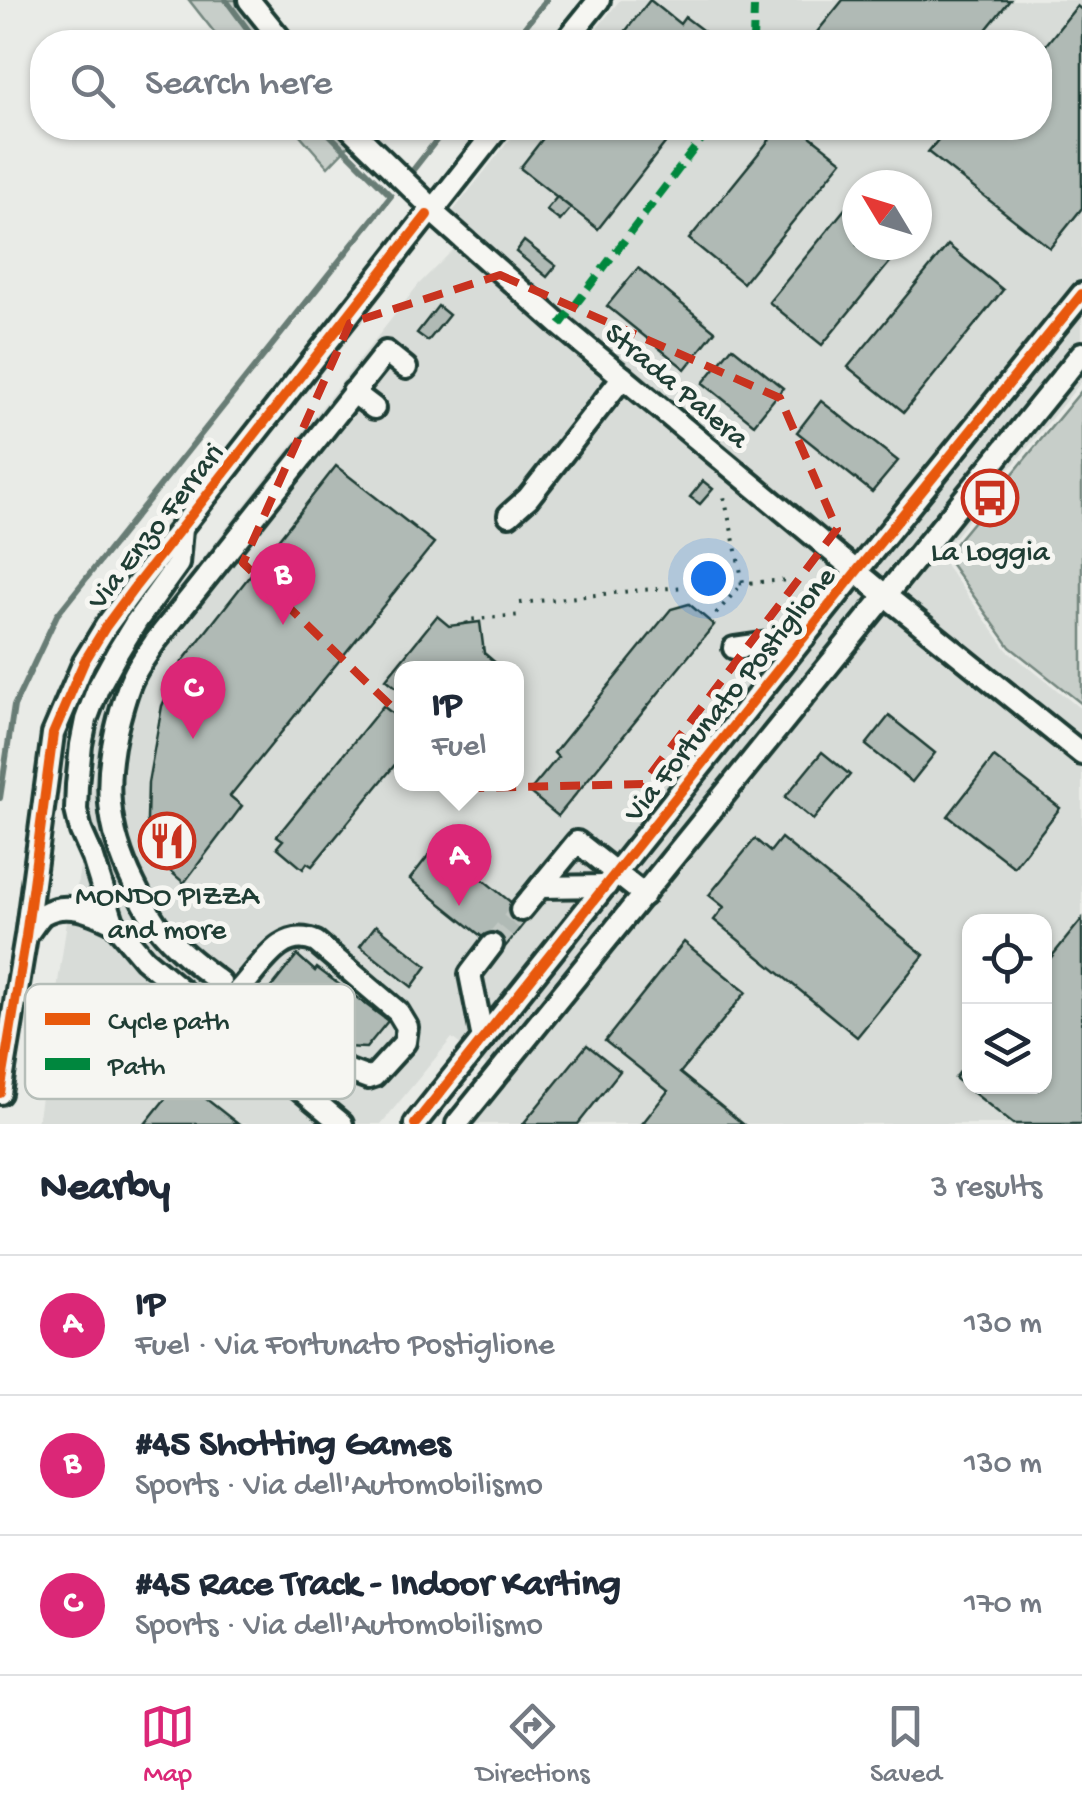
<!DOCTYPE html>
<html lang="en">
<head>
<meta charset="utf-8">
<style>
  body { margin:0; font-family:"Gochi Hand",sans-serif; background:#f2f2f3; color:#1f2937 }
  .controls { position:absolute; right:30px; bottom:30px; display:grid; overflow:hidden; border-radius:20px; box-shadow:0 2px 8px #0004 }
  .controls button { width:90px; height:90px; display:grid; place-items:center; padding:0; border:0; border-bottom:2px solid #e0e1e3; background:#fff; color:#1f2937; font:50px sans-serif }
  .compass { position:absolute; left:842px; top:170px; width:90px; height:90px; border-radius:50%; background:#fff; box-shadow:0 2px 8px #0004; rotate:308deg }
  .you { position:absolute; left:708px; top:578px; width:35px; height:35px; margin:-25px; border:8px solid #fff; border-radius:50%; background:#1a73e8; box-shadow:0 0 0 15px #1a73e833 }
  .badge { display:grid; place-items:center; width:65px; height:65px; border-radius:50%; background:#db2777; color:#fff; font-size:32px; font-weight:700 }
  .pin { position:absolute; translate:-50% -82px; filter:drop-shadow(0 2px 5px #0008) }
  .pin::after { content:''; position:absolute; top:52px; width:35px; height:30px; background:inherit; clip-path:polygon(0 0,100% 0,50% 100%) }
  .popup { position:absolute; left:394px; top:661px; width:130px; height:130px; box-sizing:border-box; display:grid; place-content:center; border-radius:20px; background:#fff; filter:drop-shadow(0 2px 8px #0005); font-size:32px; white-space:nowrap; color:#747a83 }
  .popup b { font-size:38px; color:#1f2937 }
  .popup::after { content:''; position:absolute; left:50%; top:100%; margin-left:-20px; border:20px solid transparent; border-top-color:#fff }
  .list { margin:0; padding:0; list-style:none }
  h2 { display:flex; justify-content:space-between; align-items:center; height:130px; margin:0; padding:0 40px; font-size:42px }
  h2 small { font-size:32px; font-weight:400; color:#747a83 }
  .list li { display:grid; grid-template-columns:65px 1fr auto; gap:30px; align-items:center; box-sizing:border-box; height:140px; padding:0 40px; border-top:2px solid #e0e1e3 }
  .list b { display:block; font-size:38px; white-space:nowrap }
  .list p { margin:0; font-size:32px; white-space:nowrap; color:#747a83 }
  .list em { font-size:32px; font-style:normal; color:#747a83 }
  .icon { flex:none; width:55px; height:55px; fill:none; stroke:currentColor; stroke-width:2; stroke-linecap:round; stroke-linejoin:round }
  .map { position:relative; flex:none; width:1082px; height:1124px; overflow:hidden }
  .search { position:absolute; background:#fff; box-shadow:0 2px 8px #0004; left:30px; right:30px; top:30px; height:110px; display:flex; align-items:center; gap:25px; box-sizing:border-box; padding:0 35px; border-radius:40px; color:#747a83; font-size:38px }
  .sheet { height:550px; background:#fff }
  nav { display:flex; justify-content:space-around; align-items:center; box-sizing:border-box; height:140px; border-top:2px solid #e0e1e3; background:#fff; font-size:28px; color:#747a83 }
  nav a { display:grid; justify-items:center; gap:5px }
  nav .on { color:#db2777 }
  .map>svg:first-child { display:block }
</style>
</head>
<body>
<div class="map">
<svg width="1082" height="1124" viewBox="0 0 1082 1124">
  <rect width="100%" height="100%" fill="#e9ebe7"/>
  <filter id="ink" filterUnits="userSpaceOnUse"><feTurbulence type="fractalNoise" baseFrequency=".01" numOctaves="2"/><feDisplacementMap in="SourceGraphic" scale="20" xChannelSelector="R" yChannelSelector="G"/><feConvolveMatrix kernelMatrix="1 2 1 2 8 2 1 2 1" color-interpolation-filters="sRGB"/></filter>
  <g filter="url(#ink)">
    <path fill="#d8dcd8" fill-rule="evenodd" d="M620,0h462v381l-143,175 68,94 75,60v414h-609l34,-42 -55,-44 -71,86h-344l31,-209 5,-3 20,-129 4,-48 20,-61 21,-34 281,-356 36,-36 150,128 16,-17 -171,-144 69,-87h521v-86h-454zM857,185h60v60h-60zM402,668h114v116h-114zM970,922h74v164h-74z"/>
    <g fill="#c7cec9" stroke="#73867e" stroke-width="2.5">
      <polygon points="189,0 241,0 274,42 222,42"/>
      <polygon points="294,128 340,128 351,143 328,167"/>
      <polygon points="1082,390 1082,704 1010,647 945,556"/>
    </g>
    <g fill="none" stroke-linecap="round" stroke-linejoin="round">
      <g stroke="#687c75" stroke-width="6">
        <polyline points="226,0 257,42"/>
        <polyline points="513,42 546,0"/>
        <polyline points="413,170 446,128"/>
        <polyline points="0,798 14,706 57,615 391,196 323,128"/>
      </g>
    </g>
    <g fill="#b0bab5" stroke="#1f3d34" stroke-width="2.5">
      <polygon points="650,0 680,24 685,17 718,42 617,42"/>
      <polygon points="843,0 1010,0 976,42 809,42"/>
      <polygon points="1077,6 1082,10 1082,208 1050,248 928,152 948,128 1040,128 1040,50 1041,51"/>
      <polygon points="551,128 677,128 598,229 520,168"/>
      <polygon points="779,128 800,128 842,161 743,283 689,239"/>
      <polygon points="857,194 857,245 904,245 822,345 769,302"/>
      <polygon points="557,197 571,208 560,221 546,210"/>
      <polygon points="524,241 556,266 547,277 516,252"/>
      <polygon points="948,245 1003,290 904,412 848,367"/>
      <polygon points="638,268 715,331 685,369 607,306"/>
      <polygon points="438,306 449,315 428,341 417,333"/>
      <polygon points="732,347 783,388 754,424 703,383"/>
      <polygon points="821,401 898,461 872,492 797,432"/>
      <polygon points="336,466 434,543 230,796 242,806 184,883 155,858 147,820 148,783 162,706 182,662"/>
      <polygon points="703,481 713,489 700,504 690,497"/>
      <polygon points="689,604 714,625 558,816 529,792 558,757 554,753 671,609"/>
      <polygon points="437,616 449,626 480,622 484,653 497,664 493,668 402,668 402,692 386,679"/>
      <polygon points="383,706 393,714 398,708 402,711 402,726 397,731 402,734 402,756 312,866 307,863 303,869 277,847 283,840 277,836"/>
      <polygon points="889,716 935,753 912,782 866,745"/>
      <polygon points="822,752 850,775 813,820 785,797"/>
      <polygon points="994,757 1060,808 1014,867 948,816"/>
      <polygon points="781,838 924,955 857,1037 714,920 724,907 709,895 755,839 770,852"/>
      <polygon points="438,843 529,917 501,952 410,879"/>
      <polygon points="1082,919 1082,1124 1013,1124 955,1078 970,1059 970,1086 1044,1086 1044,966"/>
      <polygon points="376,925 427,966 412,987 360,946"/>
      <polygon points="684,942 746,992 680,1073 743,1124 642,1124 668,1091 605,1041"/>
      <polygon points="297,955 315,971 317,968 388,1021 366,1048 344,1047 301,1027 283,1012 286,1007 267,993"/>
      <polygon points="587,1045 620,1071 578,1124 523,1124"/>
      <polygon points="181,1079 238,1124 145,1124"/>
    </g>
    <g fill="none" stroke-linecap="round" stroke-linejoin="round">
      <polyline stroke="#c1c8c3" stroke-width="20" stroke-dasharray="20 10" stroke-linecap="butt" points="492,945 521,910"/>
      <g stroke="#1f3d34" stroke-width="28">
        <g id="minor">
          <polyline points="249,0 283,42"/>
          <polyline points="565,42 599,0"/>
          <polyline points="350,128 426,202"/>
          <polyline points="438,204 498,128"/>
          <polyline points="436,215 560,325 886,596 1082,754"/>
          <polyline points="353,392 374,408"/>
          <polyline points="509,515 528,498 623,377"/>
          <polyline points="181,529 178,564 136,622 117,653 98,688 86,720 81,745 77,785 76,810 81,831 93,858 113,922 144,959 342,1124"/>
          <polyline points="734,648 804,638"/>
          <polyline points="540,887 577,842 644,895"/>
          <polyline points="521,910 540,887 606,886"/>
          <path d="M28,933c4,-5 10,-15 15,-19 23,-14 49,-2 70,8"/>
          <path d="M199,1006l21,-24c-23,-17 -46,-35 -63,-57 -9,-12 -16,-27 -23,-41 -28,-56 -31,-105 -15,-165 4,-15 8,-31 15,-44 6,-12 14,-22 21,-33l231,-290 20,16"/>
          <polyline points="483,1039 470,974 492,945"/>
          <path d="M295,1083l14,-19 27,2 32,12 6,-2 31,-34 2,-15 -9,-15 -82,-70c-35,-16 -56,26 -77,48l-1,9 64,49 7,8"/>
          <polyline points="0,1093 26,936 53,734 84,662 106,626 134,588 427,215"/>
          <polyline points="415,1124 856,572 1082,294"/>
          <polyline points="457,1124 1082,353"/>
        </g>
      </g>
      <g stroke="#1f3d34" stroke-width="4" stroke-dasharray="2.5 8" stroke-linecap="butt">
        <polyline points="520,603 642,590 790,580"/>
        <polyline points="716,614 743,582 723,492"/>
        <polyline points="467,624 466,620 521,615"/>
      </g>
      <use href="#minor" stroke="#f6f6f2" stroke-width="20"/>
      <g stroke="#00873e" stroke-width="8" stroke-dasharray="15 8" stroke-linecap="butt">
        <polyline points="753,42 754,7"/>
        <polyline points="560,325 710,128"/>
      </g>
      <g stroke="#f6f6f2" stroke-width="16">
        <g id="cycleway">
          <polyline points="0,1093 26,936 53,734 84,662 106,626 134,588 427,215"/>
          <polyline points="415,1124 856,572 1082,294"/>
        </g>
      </g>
      <use href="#cycleway" stroke="#e8590c" stroke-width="10"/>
    </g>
  </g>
  <path fill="none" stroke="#c8321e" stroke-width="8" stroke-dasharray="20 12" stroke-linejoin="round" d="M500,275l280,123 57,131 -194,255 -167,4 -233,-225 107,-240z"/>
  <defs>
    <g id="bus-ring" transform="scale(2.875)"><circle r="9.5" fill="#f6f6f2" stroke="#c8321e" stroke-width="1.5"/><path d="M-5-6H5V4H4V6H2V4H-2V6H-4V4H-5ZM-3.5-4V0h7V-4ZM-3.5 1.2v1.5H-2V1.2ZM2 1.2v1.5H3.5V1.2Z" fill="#c8321e"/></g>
    <g id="restaurant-ring" transform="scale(2.875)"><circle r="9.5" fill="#f6f6f2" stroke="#c8321e" stroke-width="1.5"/><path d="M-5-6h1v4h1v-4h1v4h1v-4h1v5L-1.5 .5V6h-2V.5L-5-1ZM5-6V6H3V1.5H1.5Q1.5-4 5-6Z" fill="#c8321e"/></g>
  </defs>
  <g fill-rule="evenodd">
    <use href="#bus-ring" x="990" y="498"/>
    <use href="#restaurant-ring" x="167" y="841"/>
  </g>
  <g text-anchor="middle" stroke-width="10" stroke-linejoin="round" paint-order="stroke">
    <g font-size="30" fill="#1f3d34" stroke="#f6f6f2">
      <text transform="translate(678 384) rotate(40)" y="10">Strada Palera</text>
      <text transform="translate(154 525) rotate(-52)" y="10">Via Enzo Ferrari</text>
      <text transform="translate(728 693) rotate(-51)" y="10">Via Fortunato Postiglione</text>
    </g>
    <g font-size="30" fill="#1f3d34" stroke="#f6f6f2">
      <text x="990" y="560">La Loggia</text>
      <text x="167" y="904">MONDO PIZZA<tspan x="167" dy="34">and more</tspan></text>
    </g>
  </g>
  <rect x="25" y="984" width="330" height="115" rx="15" fill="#f6f6f2" stroke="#b6beb9" stroke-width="2.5"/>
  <rect x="45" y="1013" width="45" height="12" fill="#e8590c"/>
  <rect x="45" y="1058" width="45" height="12" fill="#00873e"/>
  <g font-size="28" fill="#1f3d34">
    <text x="108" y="1029">Cycle path</text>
    <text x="108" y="1074">Path</text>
  </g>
</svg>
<div class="controls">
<button><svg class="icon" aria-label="locate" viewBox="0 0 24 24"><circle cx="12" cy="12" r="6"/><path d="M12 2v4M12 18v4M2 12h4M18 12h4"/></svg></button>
<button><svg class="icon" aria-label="layers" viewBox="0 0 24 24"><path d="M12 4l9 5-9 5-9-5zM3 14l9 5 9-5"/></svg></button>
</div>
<svg class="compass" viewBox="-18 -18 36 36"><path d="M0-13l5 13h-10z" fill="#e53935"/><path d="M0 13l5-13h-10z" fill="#747a83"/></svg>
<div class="you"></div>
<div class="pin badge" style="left:459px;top:906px">A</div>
<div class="popup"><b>IP</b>Fuel</div>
<div class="pin badge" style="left:283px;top:625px">B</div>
<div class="pin badge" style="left:193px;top:739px">C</div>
<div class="search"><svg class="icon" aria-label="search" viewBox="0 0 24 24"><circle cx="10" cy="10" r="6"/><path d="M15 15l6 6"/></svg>Search here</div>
</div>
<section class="sheet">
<h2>Nearby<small>3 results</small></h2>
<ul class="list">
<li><span class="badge">A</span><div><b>IP</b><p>Fuel · Via Fortunato Postiglione</p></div><em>130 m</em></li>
<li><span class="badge">B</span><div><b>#45 Shotting Games</b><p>Sports · Via dell'Automobilismo</p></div><em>130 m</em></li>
<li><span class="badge">C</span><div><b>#45 Race Track - Indoor Karting</b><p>Sports · Via dell'Automobilismo</p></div><em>170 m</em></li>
</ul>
</section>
<nav>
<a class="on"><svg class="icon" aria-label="map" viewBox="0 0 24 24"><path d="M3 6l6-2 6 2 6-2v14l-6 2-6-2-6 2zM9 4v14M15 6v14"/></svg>Map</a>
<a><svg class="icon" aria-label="directions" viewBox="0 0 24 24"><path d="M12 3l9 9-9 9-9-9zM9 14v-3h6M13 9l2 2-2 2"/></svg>Directions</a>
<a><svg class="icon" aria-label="saved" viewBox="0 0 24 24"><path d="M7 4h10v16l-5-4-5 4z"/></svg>Saved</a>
</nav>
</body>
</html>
